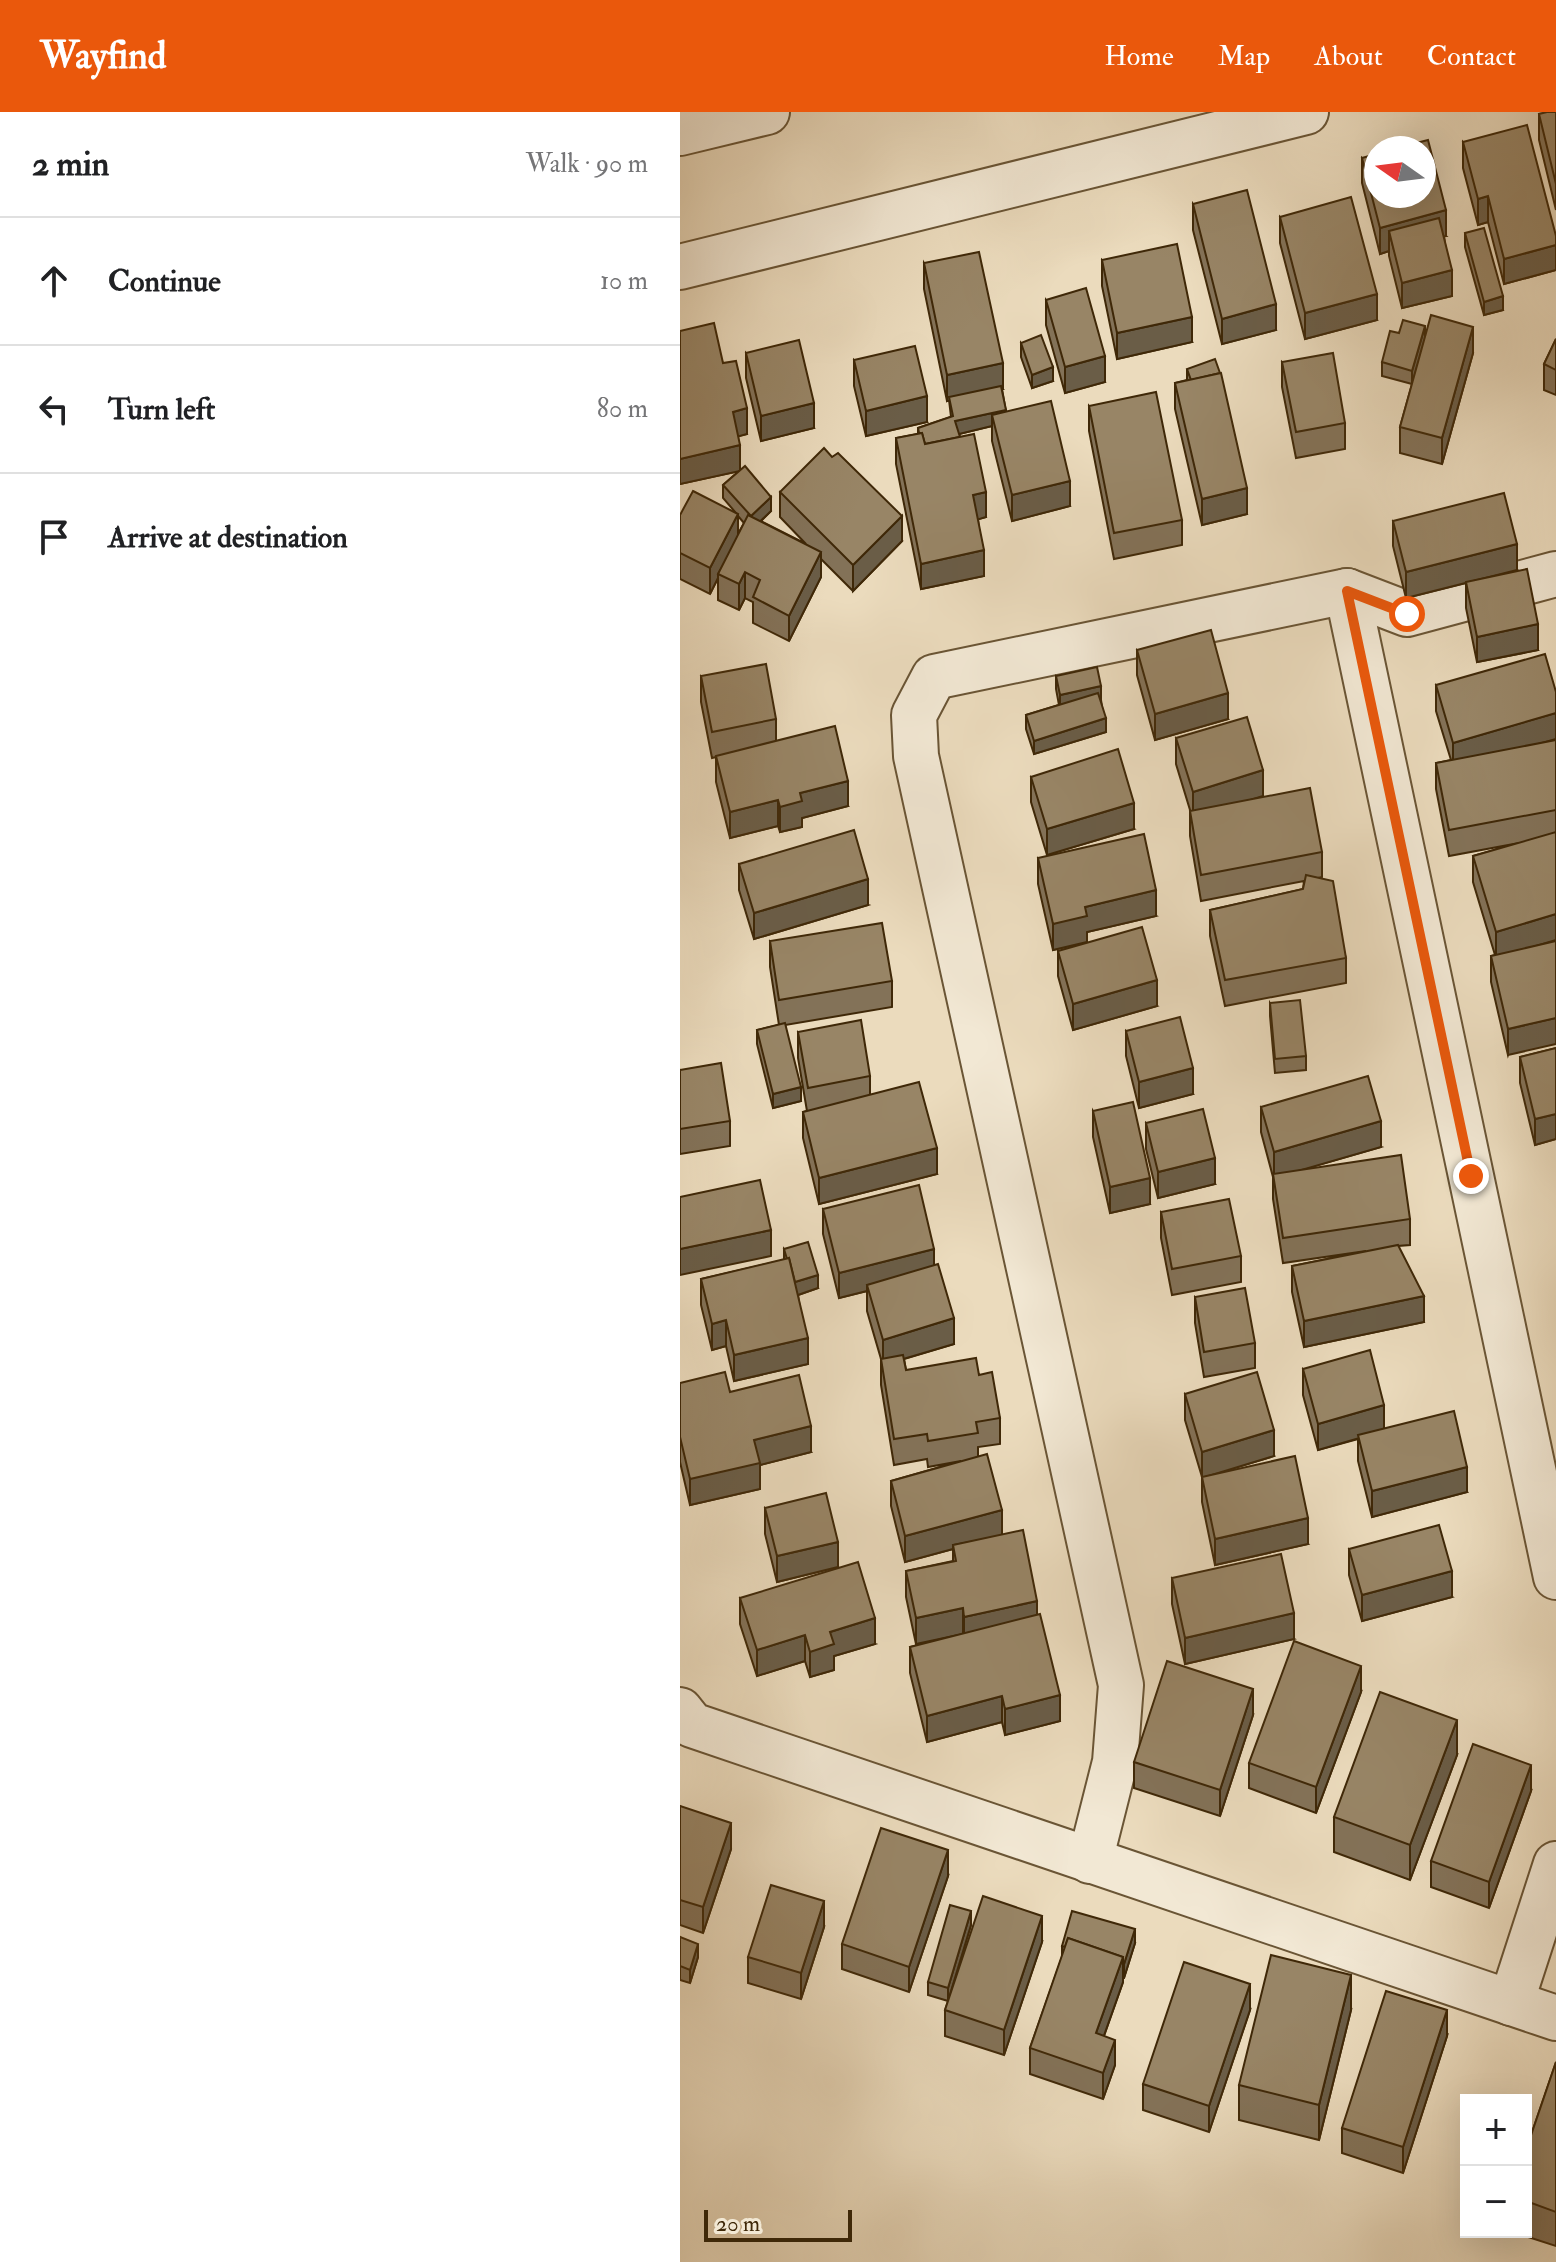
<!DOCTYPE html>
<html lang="en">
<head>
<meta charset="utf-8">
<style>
  body { margin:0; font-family:"IM FELL Double Pica",serif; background:#f2f2f2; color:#202124 }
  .controls { position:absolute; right:24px; bottom:24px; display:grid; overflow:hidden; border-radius:0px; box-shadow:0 8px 32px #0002 }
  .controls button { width:72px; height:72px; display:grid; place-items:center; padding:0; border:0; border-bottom:2px solid #e0e0e0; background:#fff; color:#202124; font:40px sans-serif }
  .compass { position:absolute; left:684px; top:24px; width:72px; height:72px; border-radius:50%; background:#fff; box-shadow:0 8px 32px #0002; rotate:284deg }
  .scale { position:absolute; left:24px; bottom:20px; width:148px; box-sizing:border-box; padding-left:8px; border:4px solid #3f2808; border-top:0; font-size:22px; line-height:28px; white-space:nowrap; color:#3f2808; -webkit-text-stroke:6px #f2e8d4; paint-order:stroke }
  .stop { position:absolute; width:24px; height:24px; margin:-18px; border:6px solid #ea580c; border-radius:50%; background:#fff }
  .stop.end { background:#ea580c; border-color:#fff; box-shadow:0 2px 8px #0008 }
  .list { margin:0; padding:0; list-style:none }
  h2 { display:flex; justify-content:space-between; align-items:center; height:104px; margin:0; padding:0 32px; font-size:34px }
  h2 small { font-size:26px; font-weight:400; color:#757577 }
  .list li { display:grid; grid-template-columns:52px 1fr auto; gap:24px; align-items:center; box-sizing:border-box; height:128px; padding:0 32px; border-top:2px solid #e0e0e0 }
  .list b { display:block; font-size:30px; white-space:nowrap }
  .list em { font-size:26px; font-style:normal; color:#757577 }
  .icon { flex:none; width:44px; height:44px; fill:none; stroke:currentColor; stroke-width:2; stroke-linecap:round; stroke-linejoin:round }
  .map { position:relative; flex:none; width:876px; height:2150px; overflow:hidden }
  header { display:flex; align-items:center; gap:48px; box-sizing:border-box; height:112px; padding:0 40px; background:#ea580c; color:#fff }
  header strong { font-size:38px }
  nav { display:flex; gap:44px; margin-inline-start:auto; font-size:28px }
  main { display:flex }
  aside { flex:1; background:#fff }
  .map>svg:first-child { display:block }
</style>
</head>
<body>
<header>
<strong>Wayfind</strong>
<nav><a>Home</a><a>Map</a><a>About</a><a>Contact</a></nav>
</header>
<main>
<aside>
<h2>2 min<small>Walk · 90 m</small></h2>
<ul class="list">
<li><svg class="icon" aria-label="ahead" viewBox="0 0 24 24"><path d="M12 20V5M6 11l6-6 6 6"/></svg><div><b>Continue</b></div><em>10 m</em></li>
<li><svg class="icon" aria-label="left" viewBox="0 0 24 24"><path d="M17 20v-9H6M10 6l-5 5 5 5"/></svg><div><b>Turn left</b></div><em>80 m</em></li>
<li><svg class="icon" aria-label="arrive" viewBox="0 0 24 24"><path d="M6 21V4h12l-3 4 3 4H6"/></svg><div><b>Arrive at destination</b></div></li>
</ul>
</aside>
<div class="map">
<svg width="876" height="2150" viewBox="0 0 876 2150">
  <rect width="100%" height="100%" fill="#ebdbbd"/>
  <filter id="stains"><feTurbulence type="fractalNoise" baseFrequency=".0025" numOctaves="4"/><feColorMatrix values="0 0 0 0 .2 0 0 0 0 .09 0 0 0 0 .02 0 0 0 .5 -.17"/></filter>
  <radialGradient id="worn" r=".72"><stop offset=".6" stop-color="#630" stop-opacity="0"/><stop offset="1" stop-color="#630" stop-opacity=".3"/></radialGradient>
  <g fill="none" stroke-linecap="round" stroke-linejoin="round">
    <g stroke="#6a5535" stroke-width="48">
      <g id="minor">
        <polyline points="0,21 87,0"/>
        <polyline points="0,155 626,0"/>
        <polyline points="667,479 876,1465"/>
        <polyline points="0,1598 12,1613 876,1906"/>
        <polyline points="410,1749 435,1650 441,1573 236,644 234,603 254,565 667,479 727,502 876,462"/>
        <polyline points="831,1891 876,1752"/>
      </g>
    </g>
    <use href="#minor" stroke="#f2e8d4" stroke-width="44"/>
  </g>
  <g fill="#837258" stroke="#3f2808" stroke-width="2" fill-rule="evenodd">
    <polygon points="876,0 876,98 859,28 859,2"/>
    <polygon points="783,30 876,124 876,158 824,172 808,110 798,113 783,56"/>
    <polygon points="682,46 766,124 764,124 772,184 722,196 709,144 709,139 700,142 682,71"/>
    <polygon points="513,92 596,218 542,232 513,118"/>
    <polygon points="600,105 697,208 625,227 600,131"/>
    <polygon points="785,121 823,198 804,203 785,135"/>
    <polygon points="422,148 512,230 437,247 422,174"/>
    <polygon points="244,151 323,277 322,277 326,300 390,394 332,409 312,329 312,314 279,322 306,405 298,407 304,464 241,477 216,352 216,326 238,322 238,316 271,305 269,288 267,289 244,177"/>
    <polygon points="366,188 425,270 385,281 366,213"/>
    <path d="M0,219l43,32 24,71 -9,2 2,34 31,41 -10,10 45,23 -26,-27v-25l122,49 -49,50 -32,-32v18l-32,64 -36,-18v-21l-8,-4 -6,12 -21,-10v-22l-8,16 -30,-15v-64l56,-2 -13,-15v-13l16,-14 -59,13zM58,404l6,7 -6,11z"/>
    <polygon points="745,226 793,241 762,352 720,341 720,315 732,272 702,264 702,250"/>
    <polygon points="876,227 876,283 864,278 864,252"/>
    <polygon points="341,231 373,269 352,276 341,245"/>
    <polygon points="66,241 134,316 81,329 66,266"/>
    <polygon points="174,248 247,310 186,324 174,274"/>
    <polygon points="602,250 665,311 665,337 616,346 602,275"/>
    <polygon points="507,257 567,402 522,413 495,297 495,271 507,268"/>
    <polygon points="409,294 502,408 502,433 434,447 409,319"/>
    <polygon points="713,409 837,458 801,467 858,538 797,550 786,496 786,471 726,486 713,434"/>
    <polygon points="457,538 548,607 475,628 457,563"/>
    <polygon points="21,564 96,607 96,629 168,694 122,706 122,715 100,720 98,714 50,726 36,670 36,645 32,646 21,590"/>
    <polygon points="376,564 421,588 426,620 354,642 346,617 346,603 379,593 376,577"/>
    <polygon points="756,573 862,631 876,628 876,828 866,831 828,943 811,870 811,844 815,843 793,770 793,744 839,731 769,744 756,677 756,651 771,648 756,599"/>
    <polygon points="496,626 583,684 642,740 642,765 638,766 666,846 666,871 545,894 530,824 530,798 623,777 624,769 521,789 510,724 510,698 496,652"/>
    <polygon points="351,665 454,717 367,743 351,690"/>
    <polygon points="358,746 476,804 407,820 407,830 373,838 358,772"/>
    <polygon points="59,752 188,793 74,827 59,778"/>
    <polygon points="90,829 212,869 212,895 105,913 121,989 93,996 77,932 77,918 99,913 90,855"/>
    <polygon points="378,839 477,894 393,918 378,864"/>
    <polygon points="590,891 626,944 626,958 595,961 590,904"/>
    <polygon points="446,919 513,982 459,996 446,944"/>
    <polygon points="118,920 190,964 190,983 257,1062 139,1092 123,1026 123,1000 127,999 118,946"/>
    <polygon points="876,936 876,1027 855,1033 840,971 840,945"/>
    <polygon points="0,958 50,1009 50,1034 0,1042"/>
    <polygon points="581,995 701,1035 624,1057 730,1107 730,1133 718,1134 744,1210 624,1235 612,1180 612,1154 686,1139 603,1151 593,1087 593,1065 581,1020"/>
    <polygon points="413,999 470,1092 430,1101 413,1025"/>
    <polygon points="466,1011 535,1072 478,1086 466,1037"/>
    <polygon points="143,1097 254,1153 274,1232 224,1247 226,1258 299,1263 320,1306 320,1332 298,1335 298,1345 322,1423 357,1503 380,1609 325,1623 322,1610 247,1630 230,1561 230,1535 270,1525 236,1532 226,1485 226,1459 273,1449 273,1437 225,1450 211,1394 211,1369 281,1349 248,1355 247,1347 214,1353 201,1273 201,1247 187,1199 187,1179 159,1186 143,1122"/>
    <polygon points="481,1100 561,1144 561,1170 492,1183 481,1126"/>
    <polygon points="104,1137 138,1176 118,1183 128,1252 54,1269 46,1234 32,1238 21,1193 21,1167 104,1148"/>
    <polygon points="515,1185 575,1231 575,1256 524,1265 515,1211"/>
    <polygon points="623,1257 704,1317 787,1380 692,1405 678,1349 678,1327 638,1338 623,1283"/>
    <polygon points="0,1271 50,1280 131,1340 80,1353 80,1377 10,1393 0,1350"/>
    <polygon points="505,1282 594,1344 534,1362 628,1432 535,1453 522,1390 522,1365 505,1308"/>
    <polygon points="85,1396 158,1455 97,1470 85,1422"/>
    <polygon points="669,1437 772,1485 682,1509 669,1463"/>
    <polygon points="492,1466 614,1527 505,1552 492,1492"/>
    <polygon points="60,1486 195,1532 154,1544 154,1558 130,1565 125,1549 77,1564 60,1512"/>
    <polygon points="681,1580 636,1701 569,1676 569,1651"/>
    <polygon points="573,1603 540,1704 454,1676 454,1650"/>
    <polygon points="777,1643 730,1768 654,1740 654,1705"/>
    <polygon points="851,1679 809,1796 751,1775 751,1749"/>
    <polygon points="0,1694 51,1737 23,1821 0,1813"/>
    <polygon points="268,1764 229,1880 162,1857 162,1832"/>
    <polygon points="291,1813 273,1872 362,1830 324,1943 265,1924 265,1898 268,1889 248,1883 248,1870"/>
    <polygon points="144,1815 121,1887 68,1871 68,1845"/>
    <polygon points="0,1825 18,1845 10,1871 0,1868"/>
    <polygon points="455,1831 444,1866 443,1866 443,1870 424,1924 435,1953 423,1987 350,1962 350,1936 382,1845 382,1834"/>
    <polygon points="570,1898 529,2020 463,1998 463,1972"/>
    <polygon points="671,1898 639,2028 559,2008 559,1973"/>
    <polygon points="767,1924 723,2061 662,2041 662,2016"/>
    <polygon points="876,1950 876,2134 833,2120 846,2120 846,2038"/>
  </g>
  <g fill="#6a5d47" stroke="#3f2808" stroke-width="2">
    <polygon points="808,84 808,110 798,113 798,87"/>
    <polygon points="766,98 766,124 714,138 709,119 709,139 700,142 700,116"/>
    <polygon points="876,133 876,158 824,172 824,147"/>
    <polygon points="772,158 772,184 722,196 722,171"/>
    <polygon points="697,182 697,208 625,227 625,201"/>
    <polygon points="823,184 823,198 804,203 804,190"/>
    <polygon points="596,192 596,218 542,232 542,207"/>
    <polygon points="512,205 512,230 437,247 437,221"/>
    <polygon points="745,214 745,228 732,272 732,259"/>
    <polygon points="793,215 793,241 762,352 762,326"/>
    <polygon points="425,244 425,270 385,281 385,255"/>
    <polygon points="323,251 323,277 267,289 267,263"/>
    <polygon points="373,255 373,269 352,276 352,263"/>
    <polygon points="247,284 247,310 186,324 186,299"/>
    <polygon points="134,291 134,316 81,329 81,304"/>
    <polygon points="67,296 67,322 53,326 53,300"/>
    <polygon points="326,298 326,311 312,303 312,314 275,323 275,309"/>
    <polygon points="60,333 60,359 0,372 0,347"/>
    <polygon points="390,369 390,394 332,409 332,383"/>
    <polygon points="567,376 567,402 522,413 522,387"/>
    <polygon points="306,380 306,405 293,409 293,383"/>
    <polygon points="91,385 91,399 71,418 71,404"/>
    <polygon points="58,402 58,428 38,462 38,466 30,482 30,456"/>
    <polygon points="222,404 222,429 173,479 173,453"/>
    <polygon points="837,432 837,458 726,486 726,460"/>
    <polygon points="304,438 304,464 241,477 241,452"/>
    <polygon points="141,440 141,465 109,529 109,504"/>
    <polygon points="65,460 65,486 59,498 59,472"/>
    <polygon points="858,512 858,538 797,550 797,525"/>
    <polygon points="421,574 421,588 380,597 380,583"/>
    <polygon points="548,581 548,607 475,628 475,602"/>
    <polygon points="876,601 876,627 773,656 773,631"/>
    <polygon points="426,606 426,620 354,642 354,629"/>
    <polygon points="583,658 583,684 513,706 513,680"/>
    <polygon points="168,669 168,694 122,706 122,715 100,720 100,695 120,681"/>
    <polygon points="98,688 98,714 50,726 50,700"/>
    <polygon points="454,691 454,717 367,743 367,717"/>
    <polygon points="188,767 188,793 74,827 74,801"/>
    <polygon points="476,778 476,804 407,820 407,830 373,838 373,812 405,795"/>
    <polygon points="876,802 876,828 816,846 816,820"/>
    <polygon points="477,868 477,894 393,918 393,892"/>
    <polygon points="876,906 876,932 828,943 828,917"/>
    <polygon points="513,956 513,982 459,996 459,970"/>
    <polygon points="121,975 121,989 93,996 93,982"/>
    <polygon points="876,1002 876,1027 855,1033 855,1007"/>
    <polygon points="701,1009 701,1035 594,1066 594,1040"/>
    <polygon points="257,1036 257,1062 139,1092 139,1066"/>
    <polygon points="535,1046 535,1072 478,1086 478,1060"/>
    <polygon points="470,1066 470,1092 430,1101 430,1075"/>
    <polygon points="91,1118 91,1144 0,1163 0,1137"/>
    <polygon points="254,1137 254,1163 187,1173 187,1179 159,1186 159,1161"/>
    <polygon points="138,1163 138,1176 115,1184 115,1170"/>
    <polygon points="744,1184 744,1210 624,1235 624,1209"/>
    <polygon points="274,1206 274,1232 203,1253 203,1228"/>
    <polygon points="46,1208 46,1234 32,1238 32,1212"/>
    <polygon points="128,1226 128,1252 54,1269 54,1243"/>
    <polygon points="704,1293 704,1319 638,1338 638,1312"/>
    <polygon points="131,1314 131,1340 80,1353 80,1377 10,1393 10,1367 74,1328"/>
    <polygon points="594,1318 594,1344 522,1366 522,1340"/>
    <polygon points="787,1355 787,1380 692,1405 692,1379"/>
    <polygon points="322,1398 322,1424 273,1433 273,1437 225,1450 225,1424"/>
    <polygon points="628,1406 628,1432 535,1453 535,1427"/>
    <polygon points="158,1430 158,1455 97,1470 97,1444"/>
    <polygon points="772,1459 772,1485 682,1509 682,1483"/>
    <polygon points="357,1489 357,1515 284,1530 284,1505"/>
    <polygon points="283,1496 283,1522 236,1532 236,1506"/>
    <polygon points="614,1501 614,1527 505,1552 505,1526"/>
    <polygon points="195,1506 195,1532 154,1544 154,1558 130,1565 130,1540 150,1520"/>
    <polygon points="125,1523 125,1549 77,1564 77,1538"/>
    <polygon points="681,1554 681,1580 636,1701 636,1675"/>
    <polygon points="573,1577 573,1603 540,1704 540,1678"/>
    <polygon points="380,1583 380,1609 325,1623 325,1597"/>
    <polygon points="322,1584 322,1610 247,1630 247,1604"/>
    <polygon points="777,1608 777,1643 730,1768 730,1733"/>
    <polygon points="851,1653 851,1679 809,1796 809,1770"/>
    <polygon points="51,1711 51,1737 23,1821 23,1795"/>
    <polygon points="268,1738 268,1764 229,1880 229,1855"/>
    <polygon points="144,1789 144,1815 121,1887 121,1861"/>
    <polygon points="291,1799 291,1813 268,1889 268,1876"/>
    <polygon points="362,1804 362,1830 324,1943 324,1918"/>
    <polygon points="455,1817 455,1831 444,1866 444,1852"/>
    <polygon points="18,1832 18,1845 10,1871 10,1858"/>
    <polygon points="443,1845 443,1870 416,1946 416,1921"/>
    <polygon points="671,1863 671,1898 639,2028 639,1993"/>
    <polygon points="570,1872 570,1898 529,2020 529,1994"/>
    <polygon points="767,1898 767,1924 723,2061 723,2035"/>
    <polygon points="435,1928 435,1953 423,1987 423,1961"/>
  </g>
  <g fill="#988566" stroke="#3f2808" stroke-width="2">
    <polygon points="867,0 876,0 876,72 859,2"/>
    <polygon points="847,13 876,124 876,133 824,147 808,84 798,87 783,30"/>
    <polygon points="748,28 766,98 700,116 682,46 696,42 696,84 744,84 744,36 717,36"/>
    <polygon points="567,78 596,192 542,207 513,92"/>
    <polygon points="671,85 697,182 625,201 600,105"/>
    <polygon points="759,106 772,158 722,171 709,119"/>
    <polygon points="804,116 823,184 804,190 785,121"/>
    <polygon points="497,132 512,205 437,221 422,148"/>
    <polygon points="299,140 323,251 267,263 244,151"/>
    <polygon points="406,176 425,244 385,255 366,188"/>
    <polygon points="751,203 793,215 762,326 720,315"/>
    <polygon points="723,208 745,214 732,259 702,250 710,219 719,221"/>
    <polygon points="34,211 43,251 56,249 67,296 53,300 60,333 0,347 0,219"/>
    <polygon points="361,223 373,255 352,263 341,231"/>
    <polygon points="876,227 876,258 864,252"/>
    <polygon points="119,228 134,291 81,304 66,241"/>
    <polygon points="235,234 247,284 186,299 174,248"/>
    <polygon points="653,241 665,311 616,320 602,250"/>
    <polygon points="535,247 540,261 511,268 507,257"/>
    <polygon points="541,261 567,376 522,387 495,271"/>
    <polygon points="321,274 326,298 275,309 280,325 245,332 242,321 239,321 238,316 273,304 269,285"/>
    <polygon points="476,280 502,408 434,421 409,294"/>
    <polygon points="371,289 390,369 332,383 312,303"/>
    <polygon points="242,321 245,332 294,322 306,380 293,383 304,438 241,452 216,326"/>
    <polygon points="144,336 152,345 158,341 222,404 173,453 100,380"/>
    <polygon points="65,354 91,385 71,404 43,373"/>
    <polygon points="13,379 58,402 30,456 0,441 0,403"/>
    <polygon points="824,381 837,432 726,460 713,409"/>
    <polygon points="68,403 141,440 109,504 73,485 80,468 65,460 59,472 38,462"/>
    <polygon points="847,457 858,512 797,525 786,470"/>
    <polygon points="531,518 548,581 475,602 457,538"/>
    <polygon points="865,542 876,580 876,601 773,631 756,573"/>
    <polygon points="86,552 96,607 32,620 21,564"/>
    <polygon points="417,555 421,574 380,583 376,564"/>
    <polygon points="418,581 426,606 354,629 346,603"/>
    <polygon points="567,605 583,658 513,680 496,626"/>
    <polygon points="155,614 168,669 120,681 122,689 100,695 98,688 50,700 36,644"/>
    <polygon points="876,628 876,698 769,718 756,651"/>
    <polygon points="438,637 454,691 367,717 351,665"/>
    <polygon points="630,676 642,740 521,763 510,699"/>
    <polygon points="174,718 188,767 74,801 59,752"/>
    <polygon points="876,720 876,802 816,820 793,744"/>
    <polygon points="464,722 476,778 405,795 407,804 373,812 358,746"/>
    <polygon points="626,763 653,769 666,846 545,868 530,798 623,777"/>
    <polygon points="202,811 212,869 99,888 90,829"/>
    <polygon points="462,815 477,868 393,892 378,839"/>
    <polygon points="876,829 876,906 828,917 811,844"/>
    <polygon points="620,888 626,944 595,947 590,891"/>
    <polygon points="500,905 513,956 459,970 446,919"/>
    <polygon points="181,908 190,964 128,976 118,920"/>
    <polygon points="105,911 121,975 93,982 77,918"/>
    <polygon points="876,936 876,1002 855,1007 840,945"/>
    <polygon points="41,951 50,1009 0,1017 0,958"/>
    <polygon points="688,964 701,1009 594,1040 581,995"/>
    <polygon points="239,970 257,1036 139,1066 123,1000"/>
    <polygon points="453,990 470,1066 430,1075 413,999"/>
    <polygon points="523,997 535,1046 478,1060 466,1011"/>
    <polygon points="721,1043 730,1107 603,1126 593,1062"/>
    <polygon points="80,1068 91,1118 0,1137 0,1085"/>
    <polygon points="239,1073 254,1137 159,1161 143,1097"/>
    <polygon points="549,1087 561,1144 492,1157 481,1100"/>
    <polygon points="128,1130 138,1163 115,1170 109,1146 107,1147 104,1137"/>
    <polygon points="718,1133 744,1184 624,1209 612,1154"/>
    <polygon points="109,1146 128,1226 54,1243 46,1208 32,1212 21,1167"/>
    <polygon points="258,1152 274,1206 203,1228 187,1173"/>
    <polygon points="565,1176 575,1231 524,1240 515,1185"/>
    <polygon points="690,1238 704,1293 638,1312 623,1257"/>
    <polygon points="223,1243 226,1258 296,1246 299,1263 312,1260 320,1306 296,1310 298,1321 248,1329 247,1322 214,1327 201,1247"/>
    <polygon points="45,1260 50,1280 119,1263 131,1314 74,1328 80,1351 10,1367 0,1325 0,1271"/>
    <polygon points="577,1260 594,1318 522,1340 505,1282"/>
    <polygon points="774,1299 787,1355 692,1379 678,1323"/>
    <polygon points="307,1342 322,1398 225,1424 211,1369"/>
    <polygon points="615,1344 628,1406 535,1427 522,1365"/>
    <polygon points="146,1381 158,1430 97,1444 85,1396"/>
    <polygon points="759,1413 772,1459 682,1483 669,1437"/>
    <polygon points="343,1418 357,1489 284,1505 283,1496 236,1506 226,1459 276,1449 273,1433"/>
    <polygon points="601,1442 614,1501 505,1526 492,1466"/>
    <polygon points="178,1450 195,1506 150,1520 154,1532 130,1540 125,1523 77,1538 60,1486"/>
    <polygon points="360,1502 380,1583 325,1597 322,1584 247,1604 230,1535"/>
    <polygon points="614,1529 681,1554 636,1675 569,1651"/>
    <polygon points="487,1549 573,1577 540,1678 454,1650"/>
    <polygon points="700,1580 777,1608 730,1733 654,1705"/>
    <polygon points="793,1632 851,1653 809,1770 751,1749"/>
    <polygon points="0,1694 51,1711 23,1795 0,1788"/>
    <polygon points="201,1716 268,1738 229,1855 162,1832"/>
    <polygon points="91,1773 144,1789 121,1861 68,1845"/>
    <polygon points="303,1784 362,1804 324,1918 265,1898"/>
    <polygon points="270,1793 291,1799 268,1876 248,1870"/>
    <polygon points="392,1799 455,1817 444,1852 443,1852 443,1845 388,1826 385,1835 382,1834"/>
    <polygon points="0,1825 18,1832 10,1858 0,1854"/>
    <polygon points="388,1826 443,1845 416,1921 435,1928 423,1961 350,1936"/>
    <polygon points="591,1843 671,1863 639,1993 559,1973"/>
    <polygon points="504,1850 570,1872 529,1994 463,1972"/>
    <polygon points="706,1879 767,1898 723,2035 662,2016"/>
    <polygon points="876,1950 876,2100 846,2089 846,2038"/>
  </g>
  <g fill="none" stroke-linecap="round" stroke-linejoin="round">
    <polyline stroke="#ea580c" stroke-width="10" points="727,502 667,479 791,1064"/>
  </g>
  <rect width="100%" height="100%" filter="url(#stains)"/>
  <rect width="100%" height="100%" fill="url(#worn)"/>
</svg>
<div class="controls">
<button>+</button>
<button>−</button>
</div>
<svg class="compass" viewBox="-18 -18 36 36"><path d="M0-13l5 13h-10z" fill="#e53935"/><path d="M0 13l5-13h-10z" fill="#757577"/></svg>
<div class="scale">20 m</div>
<div class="stop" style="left:727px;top:502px"></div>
<div class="stop end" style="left:791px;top:1064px"></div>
</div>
</main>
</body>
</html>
